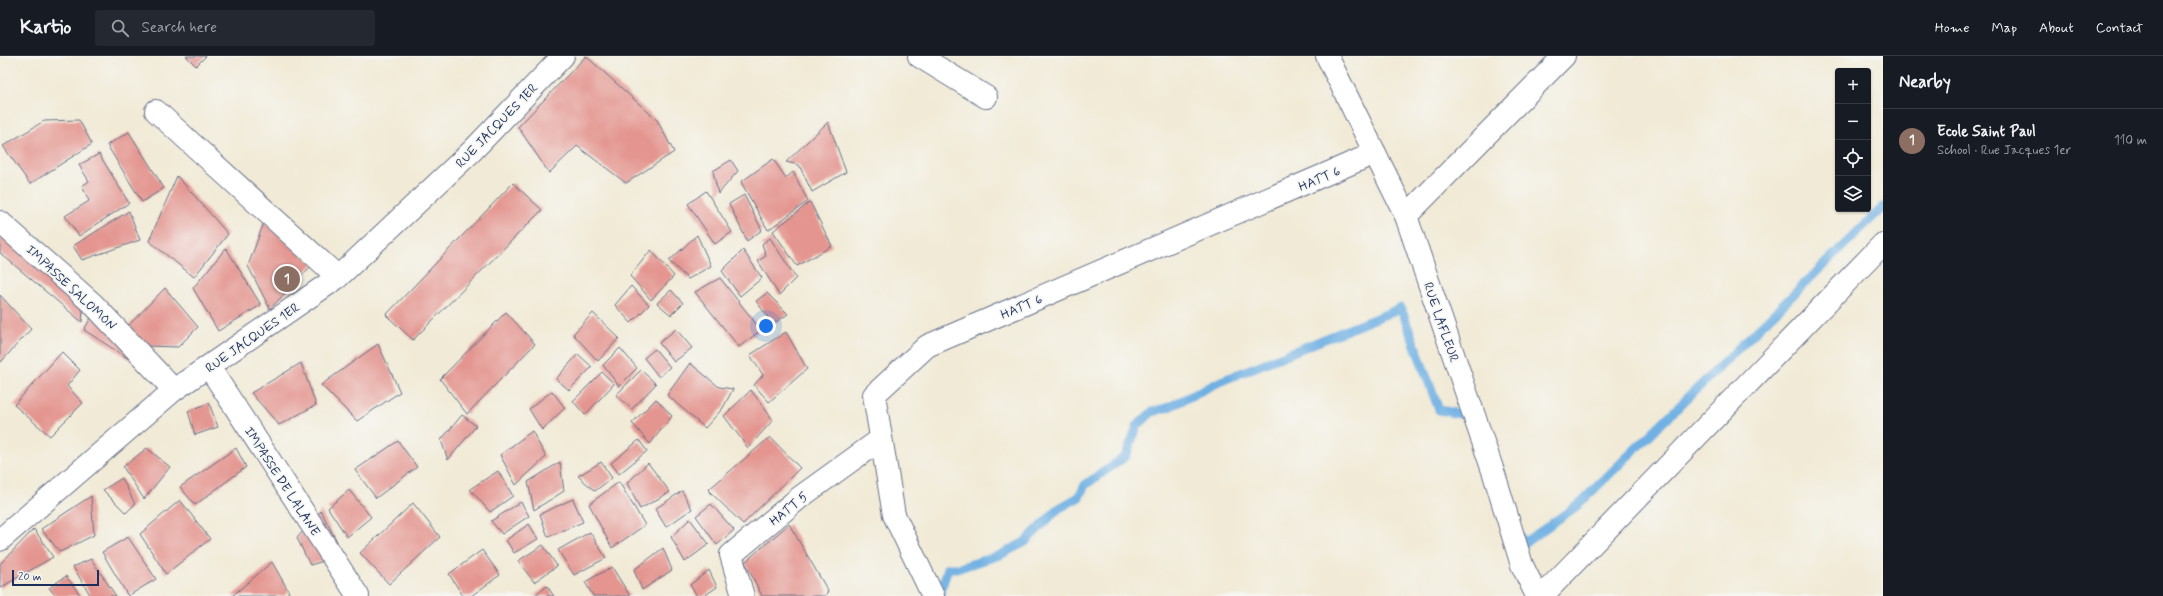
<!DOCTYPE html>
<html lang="en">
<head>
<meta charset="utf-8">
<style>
  body { margin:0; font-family:Mynerve,sans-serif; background:#242831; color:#f1f3f6 }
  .controls { position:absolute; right:12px; top:12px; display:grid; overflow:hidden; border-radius:4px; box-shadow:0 1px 3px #0004 }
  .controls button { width:36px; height:36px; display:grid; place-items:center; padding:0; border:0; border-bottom:1px solid #363941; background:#171b24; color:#f1f3f6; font:20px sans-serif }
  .scale { position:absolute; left:12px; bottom:10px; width:87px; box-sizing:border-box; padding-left:4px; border:2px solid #1b2f5e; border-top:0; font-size:11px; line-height:14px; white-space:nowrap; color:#1b2f5e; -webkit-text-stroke:3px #f6f6f2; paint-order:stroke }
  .you { position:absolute; left:766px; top:270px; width:14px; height:14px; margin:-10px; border:3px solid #fff; border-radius:50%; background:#1a73e8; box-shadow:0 0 0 6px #1a73e833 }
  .badge { display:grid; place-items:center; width:26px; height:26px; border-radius:50%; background:#c8321e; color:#fff; font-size:13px; font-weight:700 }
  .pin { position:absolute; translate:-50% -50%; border:2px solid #fff; box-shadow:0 1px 4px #0006 }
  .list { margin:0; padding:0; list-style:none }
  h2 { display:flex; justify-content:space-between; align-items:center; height:52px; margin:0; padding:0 16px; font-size:17px }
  h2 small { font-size:13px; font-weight:400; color:#9ea1a6 }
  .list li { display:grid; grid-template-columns:26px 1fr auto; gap:12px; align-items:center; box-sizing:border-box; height:64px; padding:0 16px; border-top:1px solid #363941 }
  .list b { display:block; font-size:15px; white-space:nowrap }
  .list p { margin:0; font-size:13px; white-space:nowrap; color:#9ea1a6 }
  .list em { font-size:13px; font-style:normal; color:#9ea1a6 }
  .icon { flex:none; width:22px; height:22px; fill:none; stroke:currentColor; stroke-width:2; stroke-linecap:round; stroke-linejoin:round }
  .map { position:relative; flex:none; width:1883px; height:540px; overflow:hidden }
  header { display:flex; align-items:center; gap:24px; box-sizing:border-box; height:56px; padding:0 20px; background:#171b24; border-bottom:1px solid #363941 }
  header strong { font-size:19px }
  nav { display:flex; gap:22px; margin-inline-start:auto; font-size:14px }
  .search { width:280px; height:36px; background:#242831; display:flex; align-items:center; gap:10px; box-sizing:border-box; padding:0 14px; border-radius:4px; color:#9ea1a6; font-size:15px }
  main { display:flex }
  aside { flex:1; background:#171b24 }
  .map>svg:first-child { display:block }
</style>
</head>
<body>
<header>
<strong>Kartio</strong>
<div class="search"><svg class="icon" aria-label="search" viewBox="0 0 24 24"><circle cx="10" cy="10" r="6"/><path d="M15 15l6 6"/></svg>Search here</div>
<nav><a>Home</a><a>Map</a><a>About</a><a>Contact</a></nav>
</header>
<main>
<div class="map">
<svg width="1883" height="540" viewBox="0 0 1883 540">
  <rect width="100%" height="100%" fill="#f6f6f2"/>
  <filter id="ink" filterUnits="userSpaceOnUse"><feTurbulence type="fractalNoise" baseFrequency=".025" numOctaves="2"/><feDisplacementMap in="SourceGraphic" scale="8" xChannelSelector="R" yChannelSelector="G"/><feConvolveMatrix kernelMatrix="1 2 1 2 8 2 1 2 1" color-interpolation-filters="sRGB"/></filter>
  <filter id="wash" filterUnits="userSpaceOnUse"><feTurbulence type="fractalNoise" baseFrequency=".012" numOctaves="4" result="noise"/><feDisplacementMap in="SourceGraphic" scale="16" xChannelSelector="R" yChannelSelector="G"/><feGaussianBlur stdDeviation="0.9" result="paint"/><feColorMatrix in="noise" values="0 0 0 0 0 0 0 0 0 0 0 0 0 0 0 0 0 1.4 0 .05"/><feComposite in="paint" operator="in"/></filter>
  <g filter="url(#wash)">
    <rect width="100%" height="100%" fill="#f1ead6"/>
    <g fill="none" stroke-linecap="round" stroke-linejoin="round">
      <g stroke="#6fb0e3" stroke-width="9">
        <polyline points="1520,480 1523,488 1578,449 1883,151"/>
        <polyline points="939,540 948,512 959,512 1000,499 1025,486 1058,453 1079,441 1085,429 1126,400 1137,370 1152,356 1169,351 1221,325 1401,252 1439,354 1465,359 1470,366"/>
      </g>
    </g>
    <g id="blocks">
      <g fill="#e49590">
        <polygon points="186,0 206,0 196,10"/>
        <polygon points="586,0 657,64 674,96 626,127 577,90 549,117 518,71"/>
        <polygon points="79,64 92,88 30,128 3,90 44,65"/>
        <polygon points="828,66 846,116 812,136 799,109 786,106"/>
        <polygon points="129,76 164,132 142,146 107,89"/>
        <polygon points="99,98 129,147 79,180 65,160 89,145 82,130 89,125 79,109"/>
        <polygon points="773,103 786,122 793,116 808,145 768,174 741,126"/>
        <polygon points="731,104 738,115 718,138 713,115"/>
        <polygon points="177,120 228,178 194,221 149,185"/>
        <polygon points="513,127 542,154 413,284 386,259"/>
        <polygon points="706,135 732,176 715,188 688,148"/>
        <polygon points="744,139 762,174 747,185 729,148"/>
        <polygon points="810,146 832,190 797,210 773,175"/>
        <polygon points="129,155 140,184 82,204 73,190"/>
        <polygon points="0,156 85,233 82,266 0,197"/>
        <polygon points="264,166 313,208 270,253 248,210"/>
        <polygon points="697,179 711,210 688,223 669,205"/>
        <polygon points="770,182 796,222 779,239 758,205 766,200 762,188"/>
        <polygon points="226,192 261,249 218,275 193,232"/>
        <polygon points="651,194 674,220 651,244 630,220"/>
        <polygon points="743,194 762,222 740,240 722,215"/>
        <polygon points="720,222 761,274 739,291 695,236"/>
        <polygon points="631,230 649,249 631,267 615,249"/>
        <polygon points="165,232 198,271 178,291 147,290 127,271"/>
        <polygon points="671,234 683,247 671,259 657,247"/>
        <polygon points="767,237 788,258 773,268 756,245"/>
        <polygon points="0,239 31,273 0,307"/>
        <polygon points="98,249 149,316 84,274"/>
        <polygon points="506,256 535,288 467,358 440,323"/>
        <polygon points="593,257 619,282 598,305 573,278"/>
        <polygon points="676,273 692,292 674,306 659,287"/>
        <polygon points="786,276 807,313 769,346 754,329 763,319 750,299"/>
        <polygon points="378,288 400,336 357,365 321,329"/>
        <polygon points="620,292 637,312 619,330 603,309"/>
        <polygon points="655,293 670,311 659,321 644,302"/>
        <polygon points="62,296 80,314 67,330 83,347 50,380 14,349"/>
        <polygon points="578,298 592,311 569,334 556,323"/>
        <polygon points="301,307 316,349 279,369 251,337"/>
        <polygon points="690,307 719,331 733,333 723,352 705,372 667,339"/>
        <polygon points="641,314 656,328 632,353 616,339"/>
        <polygon points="602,316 614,328 585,359 573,345"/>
        <polygon points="751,334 773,364 748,392 724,360"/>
        <polygon points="552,335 565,352 542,374 529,353"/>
        <polygon points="656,343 672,360 650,388 632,367"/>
        <polygon points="209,347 218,371 195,379 188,355"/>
        <polygon points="462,359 476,370 448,404 441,384"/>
        <polygon points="532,375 546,401 516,429 500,399"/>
        <polygon points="770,381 800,412 743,468 708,434"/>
        <polygon points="639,384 647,395 619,418 611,407"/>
        <polygon points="398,385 417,411 376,442 355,414"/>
        <polygon points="147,392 170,411 144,443 123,411"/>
        <polygon points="236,392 246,411 195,449 180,431"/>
        <polygon points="560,406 564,435 534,454 528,426"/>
        <polygon points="601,406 612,422 595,435 578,420"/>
        <polygon points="648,407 670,436 640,453 627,427"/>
        <polygon points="498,415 513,440 490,456 470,433"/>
        <polygon points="122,422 135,448 126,457 103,434"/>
        <polygon points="619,426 645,469 612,492 589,448"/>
        <polygon points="349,434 371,461 347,481 328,452"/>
        <polygon points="682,435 692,453 666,471 655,453"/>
        <polygon points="91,440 94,479 60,496 41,473"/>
        <polygon points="573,443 583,466 548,481 540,458"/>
        <polygon points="180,444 210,483 166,518 140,478"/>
        <polygon points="521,446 529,460 502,478 491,465"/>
        <polygon points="413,447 440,481 389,528 360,497"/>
        <polygon points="711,448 734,474 717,489 696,460"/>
        <polygon points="321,455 344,499 310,509 297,482"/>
        <polygon points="690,463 709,488 685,506 671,481"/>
        <polygon points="529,468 538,483 514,497 506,484"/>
        <polygon points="789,468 828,535 825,540 762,540 745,506"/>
        <polygon points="34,473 53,501 0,532 0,508"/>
        <polygon points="590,476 606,502 574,519 558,494"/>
        <polygon points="128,481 156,523 128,540 102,496"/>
        <polygon points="543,489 557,510 534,526 518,505"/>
        <polygon points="663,492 672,514 642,534 634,514"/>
        <polygon points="482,494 500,519 471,540 463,540 449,518"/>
        <polygon points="91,503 116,540 91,540 73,511"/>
        <polygon points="272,506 289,536 284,540 232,540"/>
        <polygon points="612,511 630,540 593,540 585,526"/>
        <polygon points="709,514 717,531 704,540 697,540 690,529"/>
        <polygon points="66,520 81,540 56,540 49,532"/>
        <polygon points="547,530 554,540 534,540"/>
      </g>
    </g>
  </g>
  <g filter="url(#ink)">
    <use href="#blocks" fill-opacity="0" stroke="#667088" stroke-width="1"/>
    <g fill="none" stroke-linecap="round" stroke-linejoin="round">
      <g stroke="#667088" stroke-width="24">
        <g id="minor">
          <polyline points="919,0 986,41"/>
          <polyline points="1327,0 1406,160 1494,418 1522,509 1537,540"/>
          <polyline points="156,55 338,221"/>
          <polyline points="1406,160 1564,0"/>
          <polyline points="0,166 93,248 174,334"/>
          <polyline points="209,311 358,540"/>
          <polyline points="0,484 174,334 338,221 472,95 563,0"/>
          <polyline points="743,540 731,499 799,442 881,383"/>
          <polyline points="933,540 894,459 874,339 927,290 1375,97"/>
          <polyline points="1542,540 1883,188"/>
        </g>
      </g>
      <use href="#minor" stroke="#fff" stroke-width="22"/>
    </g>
  </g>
  <g text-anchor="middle" stroke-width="3.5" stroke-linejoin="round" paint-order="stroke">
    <g font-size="13" fill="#1b2f5e" stroke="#f6f6f2">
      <text transform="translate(496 69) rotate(-46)" y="5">RUE JACQUES 1ER</text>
      <text transform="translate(1319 122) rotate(-23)" y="5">HATT 6</text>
      <text transform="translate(72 231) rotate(43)" y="5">IMPASSE SALOMON</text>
      <text transform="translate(1021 250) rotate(-23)" y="5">HATT 6</text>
      <text transform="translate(1442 266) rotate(71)" y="5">RUE LAFLEUR</text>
      <text transform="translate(252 281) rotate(-35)" y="5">RUE JACQUES 1ER</text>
      <text transform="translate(283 425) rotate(57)" y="5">IMPASSE DE LALANE</text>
      <text transform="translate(788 452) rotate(-39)" y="5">HATT 5</text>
    </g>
  </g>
</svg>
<div class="controls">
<button>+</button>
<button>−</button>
<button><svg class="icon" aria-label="locate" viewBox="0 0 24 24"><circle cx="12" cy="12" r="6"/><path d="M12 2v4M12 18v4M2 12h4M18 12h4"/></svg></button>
<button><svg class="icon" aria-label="layers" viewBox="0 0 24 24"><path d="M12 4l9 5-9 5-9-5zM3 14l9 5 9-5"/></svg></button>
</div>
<div class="scale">20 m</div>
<div class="you"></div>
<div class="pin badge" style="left:287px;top:223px;background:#8d6e63">1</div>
</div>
<aside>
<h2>Nearby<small></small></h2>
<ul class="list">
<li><span class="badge" style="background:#8d6e63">1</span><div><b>Ecole Saint Paul</b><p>School · Rue Jacques 1er</p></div><em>110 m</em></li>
</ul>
</aside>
</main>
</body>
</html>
